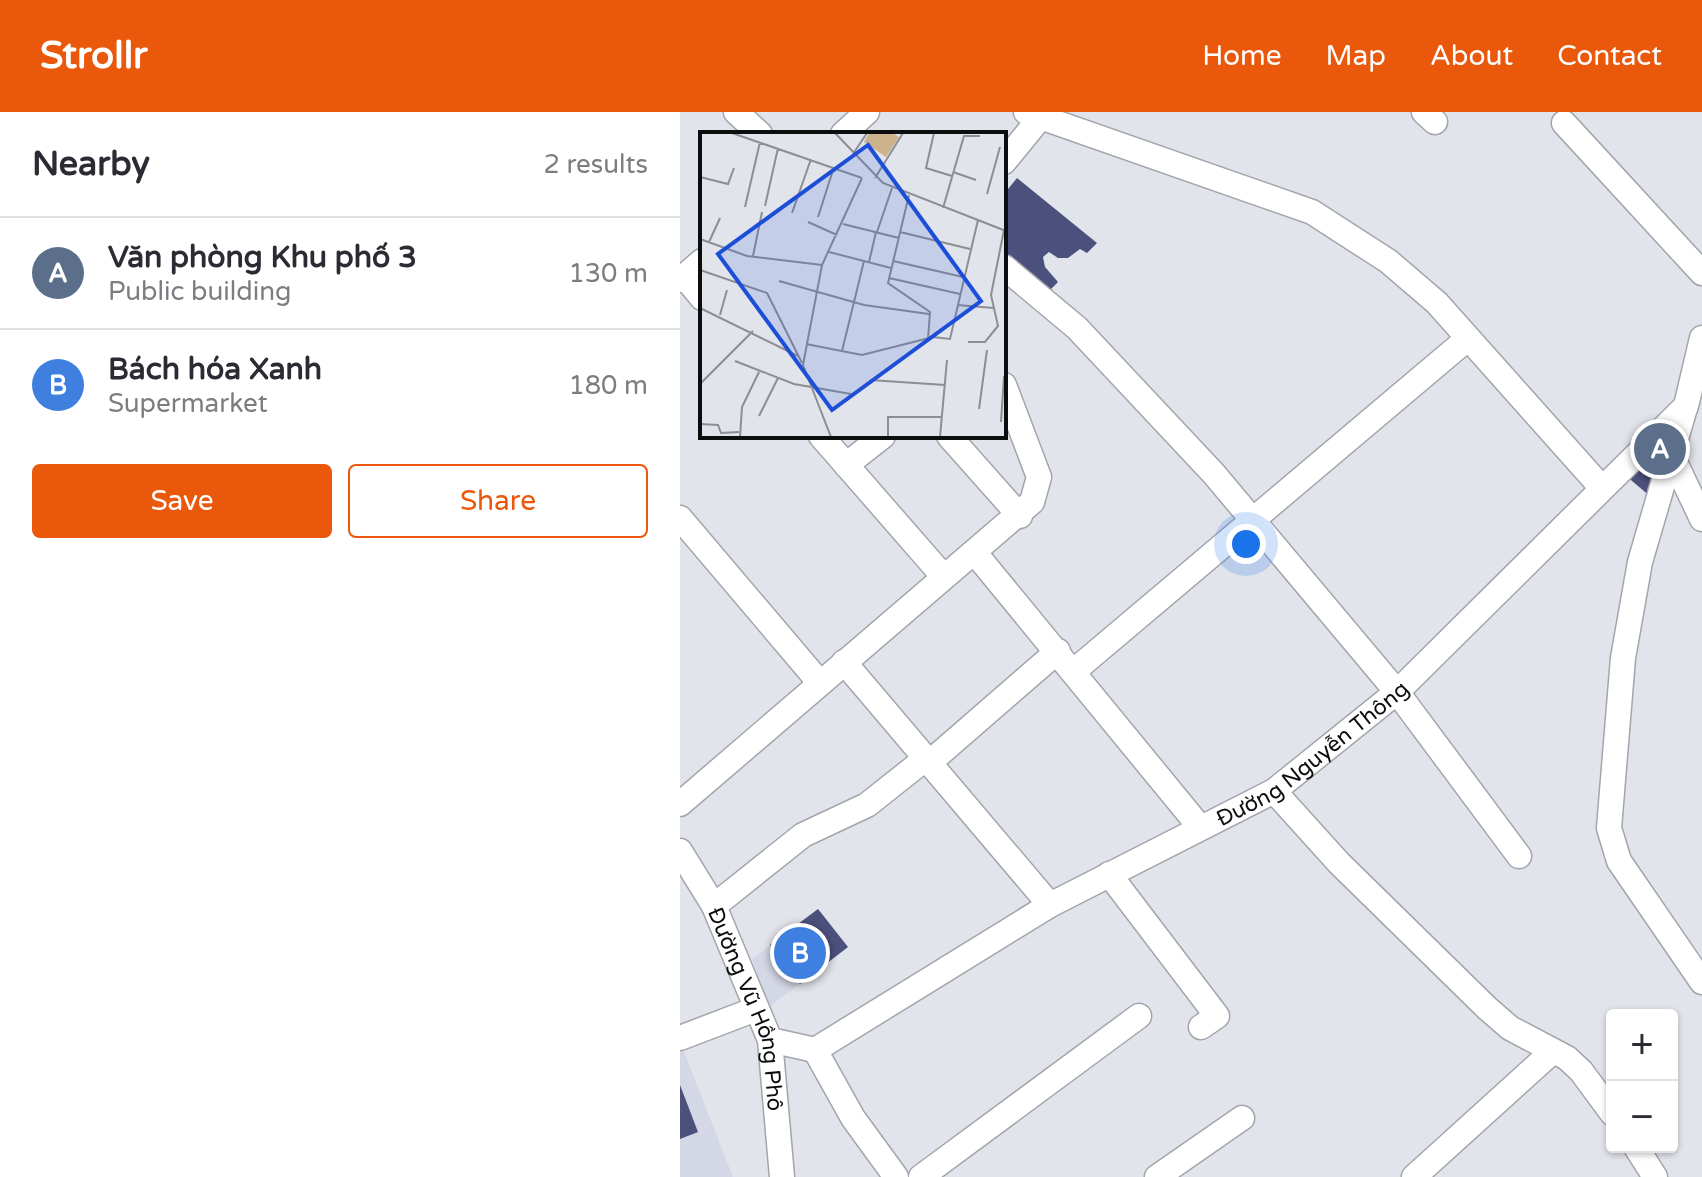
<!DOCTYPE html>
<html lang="en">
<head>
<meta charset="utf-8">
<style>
  body { margin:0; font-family:"Varela Round",sans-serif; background:#f7f7f7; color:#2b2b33 }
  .controls { position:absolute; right:24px; bottom:24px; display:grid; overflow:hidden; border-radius:8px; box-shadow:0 2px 6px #0004 }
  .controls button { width:72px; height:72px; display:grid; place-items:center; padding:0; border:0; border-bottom:2px solid #e1e1e2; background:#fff; color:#2b2b33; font:40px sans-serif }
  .you { position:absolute; left:566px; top:432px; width:28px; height:28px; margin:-20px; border:6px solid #fff; border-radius:50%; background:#1a73e8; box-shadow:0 0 0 12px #1a73e833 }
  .badge { display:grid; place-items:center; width:52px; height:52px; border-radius:50%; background:#ea580c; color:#fff; font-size:26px; font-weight:700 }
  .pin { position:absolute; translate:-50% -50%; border:4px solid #fff; box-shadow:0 2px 8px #0006 }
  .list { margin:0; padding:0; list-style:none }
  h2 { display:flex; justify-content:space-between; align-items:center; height:104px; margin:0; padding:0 32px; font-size:34px }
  h2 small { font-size:26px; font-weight:400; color:#7c7c81 }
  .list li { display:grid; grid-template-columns:52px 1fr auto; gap:24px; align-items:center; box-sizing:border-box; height:112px; padding:0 32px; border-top:2px solid #e1e1e2 }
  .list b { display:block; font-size:30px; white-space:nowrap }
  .list p { margin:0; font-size:26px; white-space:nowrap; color:#7c7c81 }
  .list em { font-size:26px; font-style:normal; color:#7c7c81 }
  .actions { display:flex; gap:16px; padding:24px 32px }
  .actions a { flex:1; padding:18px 0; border:2px solid #ea580c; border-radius:8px; text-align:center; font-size:28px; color:#ea580c }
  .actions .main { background:#ea580c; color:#fff }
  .map { position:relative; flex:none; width:1022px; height:1065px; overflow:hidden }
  header { display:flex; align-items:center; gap:48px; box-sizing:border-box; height:112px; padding:0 40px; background:#ea580c; color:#fff }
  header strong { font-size:38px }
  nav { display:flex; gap:44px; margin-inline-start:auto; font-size:28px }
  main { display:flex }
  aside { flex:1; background:#fff }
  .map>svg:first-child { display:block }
</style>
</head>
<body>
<header>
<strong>Strollr</strong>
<nav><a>Home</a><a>Map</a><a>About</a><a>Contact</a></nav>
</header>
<main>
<aside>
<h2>Nearby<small>2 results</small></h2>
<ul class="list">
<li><span class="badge" style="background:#5c6f8a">A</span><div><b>Văn phòng Khu phố 3</b><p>Public building</p></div><em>130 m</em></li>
<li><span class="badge" style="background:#3f7fe0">B</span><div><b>Bách hóa Xanh</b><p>Supermarket</p></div><em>180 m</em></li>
</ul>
<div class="actions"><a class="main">Save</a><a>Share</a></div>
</aside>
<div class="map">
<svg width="1022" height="1065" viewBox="0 0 1022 1065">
  <rect width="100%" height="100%" fill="#e2e4eb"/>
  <g fill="#d4d7e5">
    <polygon points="138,797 168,835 89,895 72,847"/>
    <polygon points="0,930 53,1065 0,1065"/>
  </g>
  <g fill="#4c507c">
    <polygon points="337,66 417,131 407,141 400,137 388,146 378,146 369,140 363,145 365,155 378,170 367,181 324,145 324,82"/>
    <polygon points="961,348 978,361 971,385 945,363"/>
    <polygon points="138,797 168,835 120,872 90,833"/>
    <polygon points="0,973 18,1020 0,1027"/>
  </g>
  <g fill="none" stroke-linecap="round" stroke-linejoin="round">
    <g stroke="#a4a5ac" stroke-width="27">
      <g id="minor">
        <polyline points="56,0 80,22"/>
        <polyline points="346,0 632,100 708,149 757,191 921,375"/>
        <polyline points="744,0 755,10"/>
        <polyline points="884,11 1022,161"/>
        <polyline points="163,22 187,0"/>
        <polyline points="324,50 360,6"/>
        <polyline points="324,155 397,216 534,362 717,580 839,744"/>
        <polyline points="4,164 22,186"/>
        <polyline points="0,168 22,149"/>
        <polyline points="1005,296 960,450 943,546 929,716 939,749 1022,870"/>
        <polyline points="141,324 263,464"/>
        <polyline points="269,324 340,404"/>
        <polyline points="992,344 1022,407"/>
        <polyline points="166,353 203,324"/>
        <polyline points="0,406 140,571"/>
        <polyline points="295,441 519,714"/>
        <polyline points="164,550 370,793"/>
        <polyline points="394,559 786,228"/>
        <polyline points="249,651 378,539"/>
        <polyline points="594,679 659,751 807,896 830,916 887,946 901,959 932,1001"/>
        <polyline points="0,692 352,390 359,365 324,273"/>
        <path id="s1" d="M0,739l34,55 56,134 12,137"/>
        <polyline points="429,762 537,904 521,915"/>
        <polyline points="34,794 123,723 187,693 245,647"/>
        <polyline points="0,926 76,897"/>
        <polyline points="90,928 135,938"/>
        <path id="s2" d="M135,938l235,-145 224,-114 123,-99 289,-286 16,-68"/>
        <polyline points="135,938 173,1006 216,1065"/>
        <polyline points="956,1035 975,1065"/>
        <polyline points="241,1065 459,904"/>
        <polyline points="477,1065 562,1006"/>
        <polyline points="734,1065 873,939"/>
      </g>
    </g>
    <use href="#minor" stroke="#fff" stroke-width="24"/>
  </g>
  <g text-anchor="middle" stroke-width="8" stroke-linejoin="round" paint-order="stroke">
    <g font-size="22" fill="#0c0d0f" stroke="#fff">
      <text dy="8" stroke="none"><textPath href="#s2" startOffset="580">Đường Nguyễn Thông</textPath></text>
      <text dy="8" stroke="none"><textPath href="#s1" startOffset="174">Đường Vũ Hồng Phô</textPath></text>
    </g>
  </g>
  <g transform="translate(20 20)">
    <rect width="306" height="306" fill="#e2e4eb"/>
    <path d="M169,1h24l6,4 -13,20 -22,-15z" fill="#ccb38c"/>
    <path fill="none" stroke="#8c8e93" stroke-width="2" d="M32,1l130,45M135,1l48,50 123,48M234,1l-8,35 26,8M153,22l14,-21M253,40l23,8M0,45l28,7 6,-16M175,46l28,-45M287,62l13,-47M209,63l-21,88 42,29 -2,27M65,74l13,-58M45,75l15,-65M243,76l21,-72h16M92,81l19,-54M118,85l16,-50M108,90l29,13M143,92l56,14M177,100l15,-44M200,100l70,17M0,107l47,17 75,9M9,110l11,-24M129,120l62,16M53,124l9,-44M193,129l70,16M169,130l7,-30M0,138l67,23 35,70M189,146l71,16M79,149l85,24 65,9M257,173l37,3M0,176l98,48M20,183l7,-25M268,210h17l13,-16 -7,-31 13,-65M106,212l56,11 71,-18 17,2 28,-119M142,219l22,-90M35,229l59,23 57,10M170,248l75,5M0,252l53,-53M279,277l8,-59M59,284l19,-38M301,290l3,-46M0,292l18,1 3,8 18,-1M40,305l2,-30 17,-35M131,305l-28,-72 19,-100 40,-87M188,305v-20h54M240,305l7,-77"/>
    <path fill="#1d4ed8" fill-opacity="0.15" stroke="#1d4ed8" stroke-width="4" d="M168,13l113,156 -149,109 -114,-156z"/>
    <rect width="306" height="306" fill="none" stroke="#0c0d0f" stroke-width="4"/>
  </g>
</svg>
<div class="controls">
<button>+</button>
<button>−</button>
</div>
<div class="you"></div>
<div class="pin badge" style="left:980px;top:337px;background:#5c6f8a">A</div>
<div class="pin badge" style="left:120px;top:841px;background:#3f7fe0">B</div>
</div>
</main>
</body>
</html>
